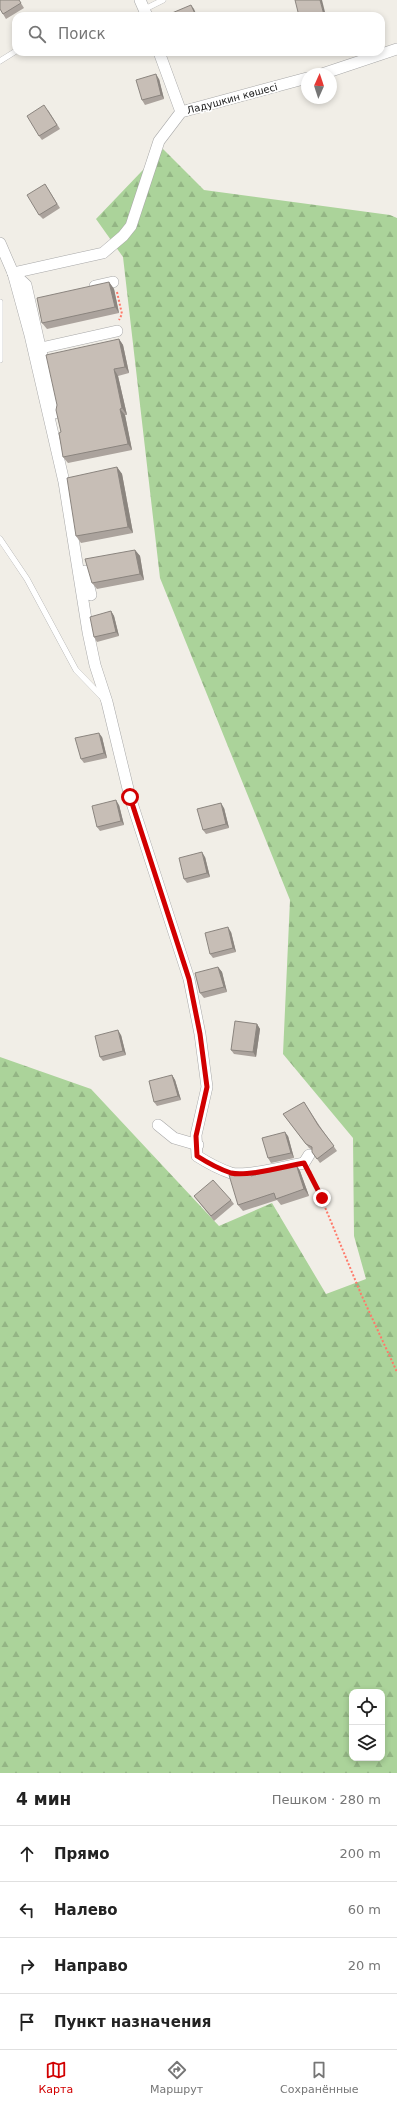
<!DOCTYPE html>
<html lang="ru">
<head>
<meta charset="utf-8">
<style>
  body { margin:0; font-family:"DejaVu Sans",sans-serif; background:#f2f2f2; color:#222 }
  .controls { position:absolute; right:12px; bottom:12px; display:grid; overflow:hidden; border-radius:8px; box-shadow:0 2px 6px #0003 }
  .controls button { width:36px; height:36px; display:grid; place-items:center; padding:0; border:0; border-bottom:1px solid #e0e0e0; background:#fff; color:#222; font:20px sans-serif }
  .compass { position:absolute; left:301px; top:68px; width:36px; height:36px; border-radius:50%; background:#fff; box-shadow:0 2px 6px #0003; rotate:3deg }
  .stop { position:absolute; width:12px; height:12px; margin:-9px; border:3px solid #d10001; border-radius:50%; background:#fff }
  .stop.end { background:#d10001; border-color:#fff; box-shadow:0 1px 4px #0008 }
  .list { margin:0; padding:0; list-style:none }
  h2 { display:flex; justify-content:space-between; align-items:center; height:52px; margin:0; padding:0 16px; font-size:17px }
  h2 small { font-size:13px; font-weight:400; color:#767676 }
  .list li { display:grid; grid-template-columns:26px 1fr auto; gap:12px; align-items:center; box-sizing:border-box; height:56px; padding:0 16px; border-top:1px solid #e0e0e0 }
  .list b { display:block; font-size:15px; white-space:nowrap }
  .list em { font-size:13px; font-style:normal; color:#767676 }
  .icon { flex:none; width:22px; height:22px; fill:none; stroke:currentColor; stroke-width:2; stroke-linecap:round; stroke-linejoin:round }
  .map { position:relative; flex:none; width:397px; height:1773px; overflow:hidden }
  .search { position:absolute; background:#fff; box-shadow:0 2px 6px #0003; left:12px; right:12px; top:12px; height:44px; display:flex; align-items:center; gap:10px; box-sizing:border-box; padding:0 14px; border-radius:12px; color:#767676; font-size:15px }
  .sheet { height:276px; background:#fff }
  nav { display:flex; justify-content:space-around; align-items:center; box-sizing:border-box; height:56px; border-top:1px solid #e0e0e0; background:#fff; font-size:11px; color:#767676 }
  nav a { display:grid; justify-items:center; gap:2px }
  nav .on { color:#d10001 }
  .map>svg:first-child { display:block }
</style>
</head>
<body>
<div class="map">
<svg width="397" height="1773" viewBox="0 0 397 1773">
  <defs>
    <pattern id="forest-firs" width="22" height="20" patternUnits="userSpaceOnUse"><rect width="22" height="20" fill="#abd39a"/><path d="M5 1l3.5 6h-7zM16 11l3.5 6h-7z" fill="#93b584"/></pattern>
  </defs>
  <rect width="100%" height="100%" fill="#f1eee7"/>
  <path fill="url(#forest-firs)" fill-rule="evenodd" d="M163,149l41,41 186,25 7,3v1555h-397v-716l91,32 128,137 53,-23 54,91 40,-15 -12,-43 -1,-98 -70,-84 7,-154 -130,-322 -37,-321 -27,-38zM352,1692h30v66h-30z"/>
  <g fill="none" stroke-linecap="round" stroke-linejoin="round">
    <g stroke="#a8a8a8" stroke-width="6">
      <g id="service">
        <polyline points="145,9 163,0"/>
        <polyline points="0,61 16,51"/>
        <polyline points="0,302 0,360"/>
        <polyline points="0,539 27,579 76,670 104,699"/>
      </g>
    </g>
    <g stroke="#a8a8a8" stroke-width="12">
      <g id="minor">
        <polyline points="140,0 147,16"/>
        <polyline points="159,52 181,112"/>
        <polyline points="322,74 397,49"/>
        <polyline points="0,243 13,273 103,253 123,236 131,226 159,141 181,112 307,78"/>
        <path d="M13,273l17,62 34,147 24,150 7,33 12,37 23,95 59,182 11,55 7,53 -11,48 1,21c11,7 22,13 34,17 16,4 56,-7 73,-10l5,-8"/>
        <polyline points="13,273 26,285 55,413"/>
        <polyline points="95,286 113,282"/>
        <polyline points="41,348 117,331"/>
        <polyline points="85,571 91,595"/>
        <polyline points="158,1125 174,1138 198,1145"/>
      </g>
    </g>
    <g stroke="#ff796a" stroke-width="2" stroke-dasharray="2 2" stroke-linecap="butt">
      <polyline points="117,292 122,314 119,320"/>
      <polyline points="310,1171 361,1294 397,1372"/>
    </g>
    <use href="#service" stroke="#fff" stroke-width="5.5"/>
    <use href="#minor" stroke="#fff" stroke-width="11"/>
  </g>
  <g fill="#aba39d">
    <polygon points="19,0 24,8 6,19 0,9"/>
    <polygon points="159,79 164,99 145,105 142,100"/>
    <polygon points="48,110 60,129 42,140 39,136"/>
    <polygon points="45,184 60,208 43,219 39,215"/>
    <polygon points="109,282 114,289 119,313 47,329 42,323"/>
    <polygon points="119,339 123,345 129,373 118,376 127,415 125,415 132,450 68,463 63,457 61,432"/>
    <polygon points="117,467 122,474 133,533 81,543 76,536"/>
    <polygon points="135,550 140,556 144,580 97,589 92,583"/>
    <polygon points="111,611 114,616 119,636 97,642 94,637"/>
    <polygon points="102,737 107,758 84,763 81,759"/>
    <polygon points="119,805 124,825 100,831 97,827"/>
    <polygon points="224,808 229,828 206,834 203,830"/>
    <polygon points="205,857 210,877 187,883 184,879"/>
    <polygon points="231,932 236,952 213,958 210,954"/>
    <polygon points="218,967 222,972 227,992 204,998 200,993"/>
    <polygon points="257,1024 260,1029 256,1057 234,1054 231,1050"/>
    <polygon points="121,1035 126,1055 103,1061 100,1057"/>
    <polygon points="172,1075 175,1080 181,1100 157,1106 154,1102"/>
    <polygon points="304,1102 321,1128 337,1151 320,1163 312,1152 312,1150 309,1148 283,1114"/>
    <polygon points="288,1136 294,1158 271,1163 268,1158"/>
    <polygon points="296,1164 300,1171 309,1196 281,1205 277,1200 243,1211 238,1205 252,1176"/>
    <polygon points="194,1196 231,1200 234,1204 214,1221"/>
  </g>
  <g fill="#8b857f">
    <polygon points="320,0 322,0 326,16 325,16 324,15"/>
    <polygon points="191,5 194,9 197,16 196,16"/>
    <polygon points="156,74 159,79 164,99 161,95"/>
    <polygon points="109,282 114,289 119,313 115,307"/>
    <polygon points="119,339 123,345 129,373 125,367"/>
    <polygon points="114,369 118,376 127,415 122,408"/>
    <polygon points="120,409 125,415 132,450 128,444"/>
    <polygon points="117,467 122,474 133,533 128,527"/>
    <polygon points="135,550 140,556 144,580 140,574"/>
    <polygon points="111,611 114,616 119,636 116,632"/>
    <polygon points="99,733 102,737 107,758 104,753"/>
    <polygon points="116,800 119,805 124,825 121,821"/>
    <polygon points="221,803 224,808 229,828 226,824"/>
    <polygon points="202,852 205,857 210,877 207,873"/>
    <polygon points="228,927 231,932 236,952 233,948"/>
    <polygon points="218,967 222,972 227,992 224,987"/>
    <polygon points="257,1024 260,1029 256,1057 253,1052"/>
    <polygon points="118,1030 121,1035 126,1055 123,1051"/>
    <polygon points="172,1075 175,1080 181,1100 178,1096"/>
    <polygon points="285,1132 288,1136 294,1158 291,1153"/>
    <polygon points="296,1164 300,1171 309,1196 304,1189"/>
  </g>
  <g fill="#c7beb6" stroke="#8b857f">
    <polygon points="0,0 19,0 21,3 3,14 0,9"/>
    <polygon points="295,0 320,0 324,15 320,16 299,16"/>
    <polygon points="191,5 196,16 173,16 172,13"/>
    <polygon points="156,74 161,95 142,100 136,80"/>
    <polygon points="44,105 57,125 39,136 27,116"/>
    <polygon points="45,184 57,204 39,215 27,195"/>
    <polygon points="109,282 115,307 42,323 37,298"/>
    <polygon points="119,339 125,367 114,369 122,408 120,409 128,444 63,457 59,433 61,432 56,410 57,405 46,355"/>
    <polygon points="117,467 128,527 76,536 67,478"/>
    <polygon points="135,550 140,574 92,583 85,559"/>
    <polygon points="111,611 116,632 94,637 90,617"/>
    <polygon points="99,733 104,753 81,759 75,738"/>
    <polygon points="116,800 121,821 97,827 92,806"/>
    <polygon points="221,803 226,824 203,830 197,809"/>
    <polygon points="202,852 207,873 184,879 179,858"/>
    <polygon points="228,927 233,948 210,954 205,933"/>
    <polygon points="218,967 224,987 200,993 195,973"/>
    <polygon points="235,1021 257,1024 253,1052 231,1050"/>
    <polygon points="118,1030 123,1051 100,1057 95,1036"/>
    <polygon points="172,1075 178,1096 154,1102 149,1081"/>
    <polygon points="304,1102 318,1125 334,1146 317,1159 312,1152 312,1147 306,1144 283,1114"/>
    <polygon points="285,1132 291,1153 268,1158 262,1138"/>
    <polygon points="296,1164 304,1189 276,1199 274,1193 238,1205 229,1175 250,1173 251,1176"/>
    <polygon points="213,1180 231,1200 211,1216 194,1196"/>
  </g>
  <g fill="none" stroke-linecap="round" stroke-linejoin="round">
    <path stroke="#d10001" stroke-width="5" d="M130,797l59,182 11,55 7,53 -11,49 1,20c11,7 22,13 34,17 16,4 55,-7 73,-10l18,35"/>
  </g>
  <g text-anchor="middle" stroke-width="3.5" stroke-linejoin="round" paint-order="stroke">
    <g font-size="10" fill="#212121" stroke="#fff">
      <text transform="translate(232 98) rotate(-15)" y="4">Ладушкин көшесі</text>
    </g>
  </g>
</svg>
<div class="controls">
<button><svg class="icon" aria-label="locate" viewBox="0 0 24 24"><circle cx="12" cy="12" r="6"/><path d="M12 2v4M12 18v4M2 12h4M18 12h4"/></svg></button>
<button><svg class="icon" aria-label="layers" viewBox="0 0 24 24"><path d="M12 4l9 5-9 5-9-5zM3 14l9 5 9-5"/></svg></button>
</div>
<svg class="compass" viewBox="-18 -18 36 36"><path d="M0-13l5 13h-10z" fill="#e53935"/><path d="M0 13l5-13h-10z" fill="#767676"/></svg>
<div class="stop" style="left:130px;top:797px"></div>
<div class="stop end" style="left:322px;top:1198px"></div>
<div class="search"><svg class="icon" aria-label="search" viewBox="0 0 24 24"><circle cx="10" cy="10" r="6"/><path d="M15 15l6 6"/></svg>Поиск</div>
</div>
<section class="sheet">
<h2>4 мин<small>Пешком · 280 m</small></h2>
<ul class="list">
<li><svg class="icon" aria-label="ahead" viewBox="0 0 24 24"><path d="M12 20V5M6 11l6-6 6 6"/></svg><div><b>Прямо</b></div><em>200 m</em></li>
<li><svg class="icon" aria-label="left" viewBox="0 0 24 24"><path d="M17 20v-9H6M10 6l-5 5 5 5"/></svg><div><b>Налево</b></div><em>60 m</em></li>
<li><svg class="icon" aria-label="right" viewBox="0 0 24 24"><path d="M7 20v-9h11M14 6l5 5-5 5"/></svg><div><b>Направо</b></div><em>20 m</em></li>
<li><svg class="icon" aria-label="arrive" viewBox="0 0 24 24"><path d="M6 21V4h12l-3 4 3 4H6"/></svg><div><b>Пункт назначения</b></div></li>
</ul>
</section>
<nav>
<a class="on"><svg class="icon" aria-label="map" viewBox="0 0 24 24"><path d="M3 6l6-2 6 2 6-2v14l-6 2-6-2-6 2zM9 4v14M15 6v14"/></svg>Карта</a>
<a><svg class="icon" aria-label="directions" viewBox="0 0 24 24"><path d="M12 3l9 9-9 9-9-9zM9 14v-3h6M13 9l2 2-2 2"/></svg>Маршрут</a>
<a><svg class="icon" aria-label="saved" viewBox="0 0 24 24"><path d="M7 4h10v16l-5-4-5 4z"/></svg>Сохранённые</a>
</nav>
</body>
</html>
